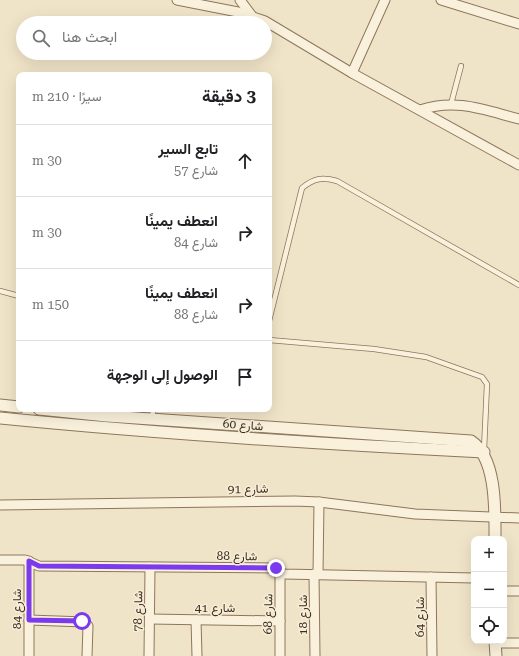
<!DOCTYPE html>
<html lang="ar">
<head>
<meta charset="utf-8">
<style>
  body { margin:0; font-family:"Roboto Serif",Vazirmatn,serif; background:#f6f6f6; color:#202124; direction:rtl }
  .controls { position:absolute; right:12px; bottom:12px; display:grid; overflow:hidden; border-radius:8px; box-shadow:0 4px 16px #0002 }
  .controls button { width:36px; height:36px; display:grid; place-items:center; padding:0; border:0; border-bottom:1px solid #e0e0e0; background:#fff; color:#202124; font:20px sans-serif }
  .stop { position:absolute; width:12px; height:12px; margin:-9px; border:3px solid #7c3aed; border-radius:50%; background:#fff }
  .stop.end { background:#7c3aed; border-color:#fff; box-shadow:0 1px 4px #0008 }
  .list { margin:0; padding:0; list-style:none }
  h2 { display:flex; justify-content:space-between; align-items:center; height:52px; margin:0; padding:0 16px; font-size:17px }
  h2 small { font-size:13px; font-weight:400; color:#757577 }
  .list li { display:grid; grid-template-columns:26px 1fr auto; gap:12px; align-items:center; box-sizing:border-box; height:72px; padding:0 16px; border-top:1px solid #e0e0e0 }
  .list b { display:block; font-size:15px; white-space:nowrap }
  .list p { margin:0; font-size:13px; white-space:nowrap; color:#757577 }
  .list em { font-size:13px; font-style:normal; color:#757577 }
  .icon { flex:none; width:22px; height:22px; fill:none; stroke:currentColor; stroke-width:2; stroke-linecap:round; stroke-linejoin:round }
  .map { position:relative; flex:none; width:519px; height:656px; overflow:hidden; direction:ltr }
  .search { position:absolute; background:#fff; box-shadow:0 4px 16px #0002; left:16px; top:16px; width:256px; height:44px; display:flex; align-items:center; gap:10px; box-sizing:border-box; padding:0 14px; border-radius:22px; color:#757577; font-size:15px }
  .panel { position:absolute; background:#fff; box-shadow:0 4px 16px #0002; left:16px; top:72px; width:256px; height:340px; border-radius:8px; direction:rtl }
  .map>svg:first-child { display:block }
</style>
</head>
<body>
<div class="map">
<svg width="519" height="656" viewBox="0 0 519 656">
  <rect width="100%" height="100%" fill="#f0e4c8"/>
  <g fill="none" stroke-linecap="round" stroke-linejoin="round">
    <g stroke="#8d765c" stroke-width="6">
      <g id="service">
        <polyline points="451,104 461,66"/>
        <polyline points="0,291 19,296"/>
        <path d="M269,321l33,-133c12,-10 20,-11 35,-7l182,104"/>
        <polyline points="269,340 374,349 426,357 482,377 487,384 484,450"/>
        <polyline points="151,419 154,409"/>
      </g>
    </g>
    <g stroke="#8d765c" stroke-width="11">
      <g id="minor">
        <polyline points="177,0 238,12 265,21 352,73 519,165"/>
        <polyline points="240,0 252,16"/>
        <polyline points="441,0 519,24"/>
        <polyline points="352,73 385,0"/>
        <path d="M420,110c36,-12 64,0 99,9"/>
        <polyline points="0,505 295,501 319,502 415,514 519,518"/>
        <polyline points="0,560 25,560 39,566 274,568 284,574 474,578"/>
        <polyline points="314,574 315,656"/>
        <polyline points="318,574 319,502"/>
        <polyline points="431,577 432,656"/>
        <polyline points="504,591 519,591"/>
        <polyline points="150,619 280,621"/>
        <polyline points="29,620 85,622 88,626 87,656"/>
        <polyline points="196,620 197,656"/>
        <polyline points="495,643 519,643"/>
        <polyline points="29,656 29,561"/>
        <polyline points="149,656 150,567"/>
        <polyline points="280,656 280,572"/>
      </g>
    </g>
    <g stroke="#8d765c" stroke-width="13">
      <g id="tertiary">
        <polyline points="0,405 19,407"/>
        <path d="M39,409l68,7 364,25c26,17 24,70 24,98"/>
        <path d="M0,418c161,16 322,26 484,34"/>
        <polyline points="495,641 496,656"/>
      </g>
    </g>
    <use href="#service" stroke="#faf1dc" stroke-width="4.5"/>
    <use href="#minor" stroke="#faf1dc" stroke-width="9"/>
    <use href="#tertiary" stroke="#faf1dc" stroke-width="11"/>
  </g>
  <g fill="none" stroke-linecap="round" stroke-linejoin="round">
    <polyline stroke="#7c3aed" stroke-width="5" points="82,621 29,620 29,561 39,566 276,568"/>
  </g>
  <g text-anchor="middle" stroke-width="3" stroke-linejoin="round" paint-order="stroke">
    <g font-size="12" fill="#3d2e20" stroke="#f7eed8">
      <text transform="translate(243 425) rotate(4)" y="4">شارع 60</text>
      <text transform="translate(248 489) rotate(-1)" y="4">شارع 91</text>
      <text transform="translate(237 556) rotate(1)" y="4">شارع 88</text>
      <text x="215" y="612">شارع 41</text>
      <text transform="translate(17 609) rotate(-90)" y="4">شارع 84</text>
      <text transform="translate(138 611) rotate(-89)" y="4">شارع 78</text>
      <text transform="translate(268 614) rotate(-89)" y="4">شارع 68</text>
      <text transform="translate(303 615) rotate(-90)" y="4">شارع 18</text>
      <text transform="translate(420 617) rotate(-90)" y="4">شارع 64</text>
    </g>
  </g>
</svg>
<div class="controls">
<button>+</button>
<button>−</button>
<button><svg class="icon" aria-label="locate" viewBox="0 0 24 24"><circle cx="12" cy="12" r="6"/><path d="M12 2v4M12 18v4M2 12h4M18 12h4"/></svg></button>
</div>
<div class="stop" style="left:82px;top:621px"></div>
<div class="stop end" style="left:276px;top:568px"></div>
<div class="search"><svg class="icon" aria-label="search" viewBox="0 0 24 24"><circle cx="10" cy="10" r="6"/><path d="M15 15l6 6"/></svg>ابحث هنا</div>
<section class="panel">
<h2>3 دقيقة<small>سيرًا · 210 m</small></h2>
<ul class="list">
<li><svg class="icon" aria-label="ahead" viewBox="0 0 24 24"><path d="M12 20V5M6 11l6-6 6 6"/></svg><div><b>تابع السير</b><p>شارع 57</p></div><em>30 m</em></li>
<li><svg class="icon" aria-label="right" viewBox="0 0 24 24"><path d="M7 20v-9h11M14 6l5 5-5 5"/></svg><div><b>انعطف يمينًا</b><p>شارع 84</p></div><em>30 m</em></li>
<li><svg class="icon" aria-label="right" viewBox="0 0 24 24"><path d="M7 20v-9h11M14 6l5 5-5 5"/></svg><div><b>انعطف يمينًا</b><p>شارع 88</p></div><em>150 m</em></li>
<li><svg class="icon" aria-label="arrive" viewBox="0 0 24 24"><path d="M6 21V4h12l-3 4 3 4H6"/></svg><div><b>الوصول إلى الوجهة</b></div></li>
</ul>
</section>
</div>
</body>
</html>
